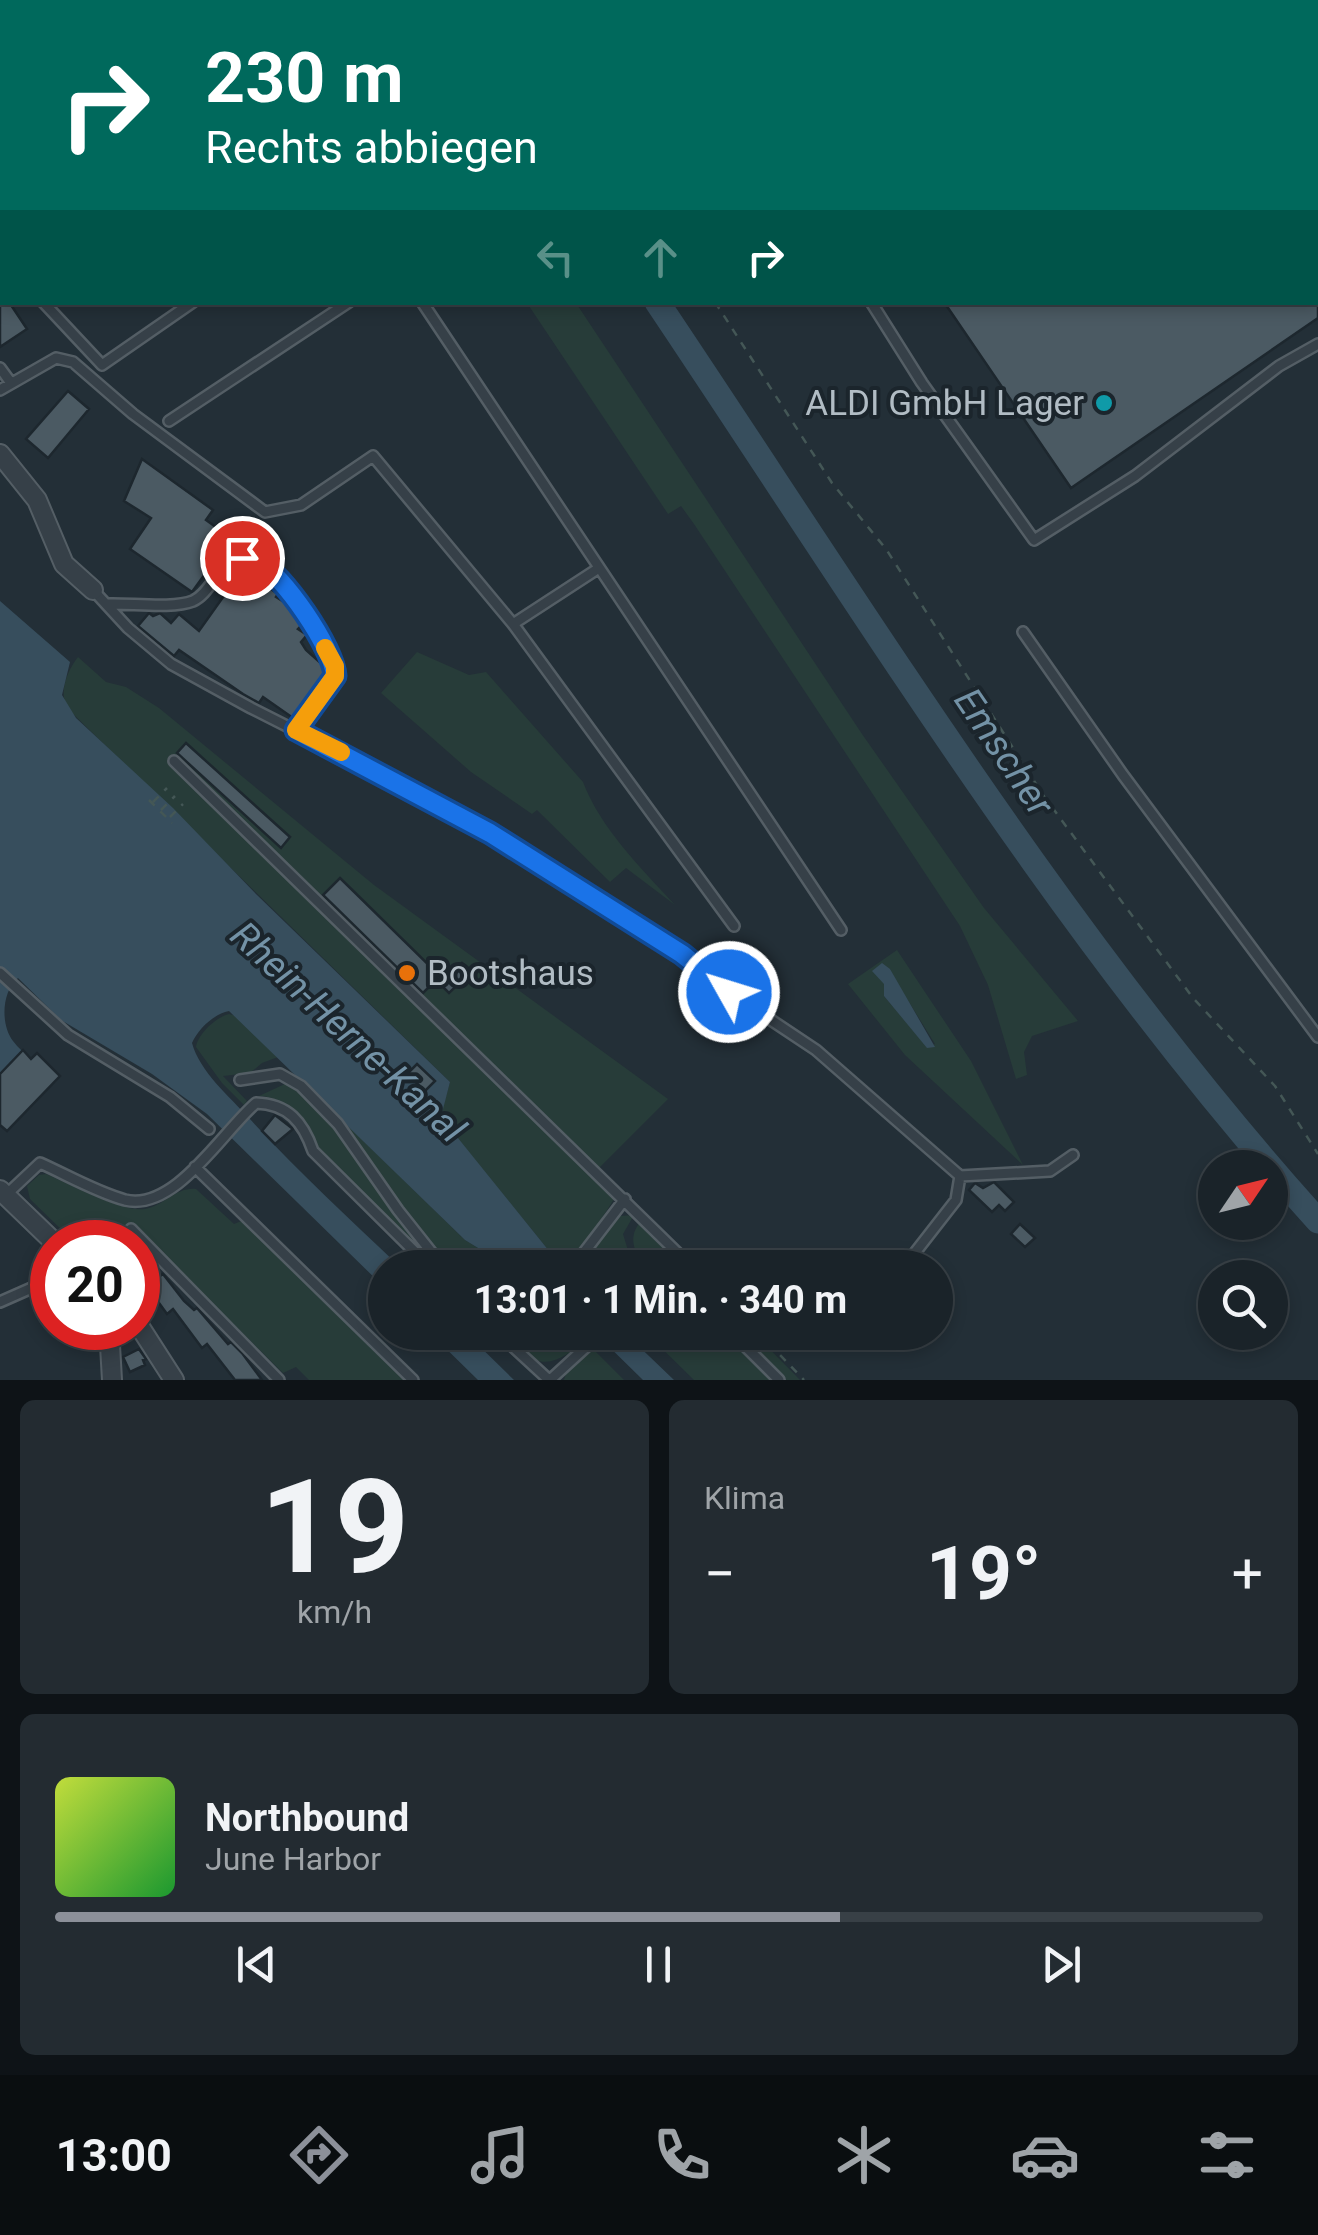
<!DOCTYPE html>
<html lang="de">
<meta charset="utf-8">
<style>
:root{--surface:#1a2329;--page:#232b31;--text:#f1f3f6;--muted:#9fa4a8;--line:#384046;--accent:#8c9099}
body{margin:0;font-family:Roboto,sans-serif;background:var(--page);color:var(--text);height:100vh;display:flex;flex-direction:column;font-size:38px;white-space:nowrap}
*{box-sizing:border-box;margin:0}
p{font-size:32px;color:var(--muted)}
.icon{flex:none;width:55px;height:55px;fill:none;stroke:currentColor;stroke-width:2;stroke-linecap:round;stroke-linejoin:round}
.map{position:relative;height:1380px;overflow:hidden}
.details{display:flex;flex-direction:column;gap:20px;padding:20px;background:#0e1317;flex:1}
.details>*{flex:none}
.guide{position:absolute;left:0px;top:0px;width:1320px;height:305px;box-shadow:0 5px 15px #0003,0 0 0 2px var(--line);background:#00695c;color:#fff;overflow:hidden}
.needle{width:65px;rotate:55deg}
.tools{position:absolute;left:1198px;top:1150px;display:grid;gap:20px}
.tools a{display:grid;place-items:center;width:90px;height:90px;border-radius:50%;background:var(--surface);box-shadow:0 5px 15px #0003,0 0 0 2px var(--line);font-size:50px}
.speed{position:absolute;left:30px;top:1220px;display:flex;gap:20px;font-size:50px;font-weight:700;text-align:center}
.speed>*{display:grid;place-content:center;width:130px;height:130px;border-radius:50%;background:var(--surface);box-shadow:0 5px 15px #0003,0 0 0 2px var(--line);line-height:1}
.speed .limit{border:15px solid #d22;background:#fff;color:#111}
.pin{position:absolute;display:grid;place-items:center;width:85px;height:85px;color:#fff;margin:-42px;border:5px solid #fff;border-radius:50%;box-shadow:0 2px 10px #0007}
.me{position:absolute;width:110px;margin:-55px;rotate:309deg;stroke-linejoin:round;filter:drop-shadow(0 0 8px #0008)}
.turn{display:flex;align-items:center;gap:35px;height:210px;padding:0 40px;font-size:45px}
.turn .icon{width:130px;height:130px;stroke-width:2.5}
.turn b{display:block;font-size:70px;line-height:85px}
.lanes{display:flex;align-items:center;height:95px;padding:0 40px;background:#0003;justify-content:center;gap:50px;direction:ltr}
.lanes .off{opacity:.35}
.big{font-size:75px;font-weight:700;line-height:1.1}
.details .widget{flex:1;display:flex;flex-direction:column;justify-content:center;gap:15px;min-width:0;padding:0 35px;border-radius:15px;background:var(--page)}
.details .dial{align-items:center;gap:0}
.dial b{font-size:130px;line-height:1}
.song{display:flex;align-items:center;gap:30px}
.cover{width:120px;height:120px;border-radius:15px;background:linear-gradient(135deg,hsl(70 70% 55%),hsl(130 70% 35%))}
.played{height:10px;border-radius:5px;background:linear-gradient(90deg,var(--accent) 65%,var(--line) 65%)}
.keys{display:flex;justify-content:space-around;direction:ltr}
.heat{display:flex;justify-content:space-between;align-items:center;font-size:55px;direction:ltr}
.details .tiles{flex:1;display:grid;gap:20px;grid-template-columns:1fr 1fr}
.widget:last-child{grid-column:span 2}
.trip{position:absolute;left:368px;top:1250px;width:585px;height:100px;border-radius:50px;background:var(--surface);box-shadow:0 5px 15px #0003,0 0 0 2px var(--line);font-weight:700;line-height:100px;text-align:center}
.tabs{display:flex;height:160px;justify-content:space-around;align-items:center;background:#0a0e10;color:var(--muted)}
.tabs .icon{width:70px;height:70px}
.tabs .current{color:var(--accent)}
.tabs b{font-size:45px;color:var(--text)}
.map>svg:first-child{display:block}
.green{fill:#273c39;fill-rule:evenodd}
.water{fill:#374e5d}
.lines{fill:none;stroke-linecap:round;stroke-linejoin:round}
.river{stroke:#374e5d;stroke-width:25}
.building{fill:#4b5a63;stroke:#1d272e;stroke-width:2.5}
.lane-casing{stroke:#545e65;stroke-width:14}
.street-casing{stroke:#545e65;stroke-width:22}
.path{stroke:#445756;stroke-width:2.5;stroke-dasharray:8 8;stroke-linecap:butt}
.lane{stroke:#364048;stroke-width:9}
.street{stroke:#364048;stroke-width:18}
.route-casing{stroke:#114b97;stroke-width:25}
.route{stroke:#1a73e8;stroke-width:18}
.slow{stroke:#f59e0b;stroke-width:18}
.culture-dot{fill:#0f9aa8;stroke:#1b252c;stroke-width:4}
.food-dot{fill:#e8710a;stroke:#1b252c;stroke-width:4}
.labels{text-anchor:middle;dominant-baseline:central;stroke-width:8;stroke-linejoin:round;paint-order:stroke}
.poi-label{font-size:35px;fill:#b1bcc4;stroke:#1b252c;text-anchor:end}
.water-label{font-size:38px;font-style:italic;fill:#7392a6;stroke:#1b252c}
</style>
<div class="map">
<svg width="1318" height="1380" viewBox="0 0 1318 1380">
<rect width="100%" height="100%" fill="#232f37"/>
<path class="green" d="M527 303H576L862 734 984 908 1078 1021 1032 1036 1024 1052 1027 1075 1016 1079 988 985 960 926 694 524 681 506 668 514Z
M417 652 469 675 486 672 583 782C601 829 641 868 675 905L626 868 610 882 537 810 532 814 471 772 381 693Z
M78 657 106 682 126 687 159 708 374 885 668 1099 594 1173 614 1199 581 1251 588 1257 620 1216 634 1215 623 1234 633 1267H562L440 1117 450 1082 68 709C58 693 67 671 78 657Z
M897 950 971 1061 1023 1165 905 1055 848 984ZM890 969 894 978 935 1044 927 1047 884 996V984Z
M229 1014 237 1016 278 1057 262 1063 250 1073 223 1076 247 1101 244 1105 222 1083 196 1047C198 1034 216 1017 229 1014Z
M287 1083C339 1110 402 1217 438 1267L322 1153C307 1128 293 1097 259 1096Z
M334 1112 465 1240 509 1267H449L402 1210Z
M46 1174C68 1183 123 1213 145 1209 164 1206 176 1187 196 1189L234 1224 244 1220 406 1380H309L296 1367 283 1373 132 1224 107 1242H74L30 1199 27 1186 39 1175Z
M642 1220 688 1267H643C634 1250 627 1236 642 1220Z
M569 1332 575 1339 580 1335 585 1340C569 1355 546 1372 526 1354 517 1347 516 1343 517 1333Z
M646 1333H725L773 1380H694Z
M736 1333H754L800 1380H785Z
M592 1348 624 1380H564L567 1370Z"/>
<path class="water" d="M0 601 70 662 62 695 76 718 173 808 257 895 450 1082 441 1117 562 1267H509L465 1240 229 1011C214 1014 198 1029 192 1043 200 1072 229 1096 249 1118 296 1170 349 1218 400 1267L385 1268V1288L207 1114 152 1074 61 1020 18 978C2 991 0 1024 13 1041 18 1048 25 1053 31 1059L0 1091Z
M882 963 890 969 935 1047 927 1048 884 996V984L872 971Z
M430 1333H466L514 1380H478Z
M595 1333H625L674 1380H643Z"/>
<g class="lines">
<path class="river" d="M453 0 455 2
M657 302C867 615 1065 940 1318 1221"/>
</g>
<path class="building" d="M0 302H9L27 329 0 347Z
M944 302H1318V318L1071 488Z
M68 391 89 409 48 458 26 439Z
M142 459 213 510 206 520 231 538 192 592 130 549 151 518 124 501Z
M243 569 278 594 276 597 287 604 302 625 298 629 307 635 301 642 306 650 324 666 326 672 293 718 263 697 259 703 243 694 179 650 174 656 138 626 149 613 153 616 160 613 171 623 179 614 199 631Z
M186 743 290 837 281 848 177 753Z
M340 878 440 976 423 993 323 895Z
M462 963 472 971 449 993 440 984Z
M23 1050 31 1059 37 1053 60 1076 7 1131 0 1125V1074Z
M417 1064 435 1081 425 1091 407 1074Z
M275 1115 293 1129 275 1144 262 1131Z
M994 1182 1014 1202 1005 1211 999 1205 992 1212 969 1190 975 1183 983 1188Z
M1020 1224 1035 1238 1025 1247 1011 1234Z
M138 1251 160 1276 163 1274 184 1301 194 1310 197 1308 228 1344 231 1342 242 1353 262 1380H235L207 1344 202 1348 173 1309 167 1314 138 1274Z
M139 1349 146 1359 143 1360 145 1365 130 1372 123 1357Z"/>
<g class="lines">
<defs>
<path id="lane" d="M161 0 163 2
M220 0 222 2
M759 2 762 0
M828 2 832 0
M0 240 2 244
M43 302 102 365 193 302
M422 302 841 930
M871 302 922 383 1034 540 1135 476 1279 366 1318 344
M0 368 11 383
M0 390 56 358 73 362 133 414 265 512 301 505 373 456 513 624 734 926
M169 421 349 302
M93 590 128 628 171 664 251 708 431 799 682 954 729 992 816 1050 960 1176 1050 1171 1073 1155
M108 604C130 603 173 609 193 601 213 592 219 558 245 559 275 560 334 648 335 676L296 729
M513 624 599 568
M1023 632 1123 775 1318 1037
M174 761 693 1268
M0 973 68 1035 170 1097 209 1129
M240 1080 280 1074 301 1086 338 1124 398 1210 444 1268
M195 1167 413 1380
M6 1195 40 1163C67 1175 96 1192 125 1200 175 1212 222 1132 256 1103 288 1104 303 1122 313 1151L431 1268
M131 1229 279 1380
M572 1268 625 1199
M903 1268 956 1200 960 1176
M0 1302 52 1279
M497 1332 549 1380
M731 1332 779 1380
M550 1380 586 1347"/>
<path id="street" d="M0 454 37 500 64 564 93 590
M0 1190 54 1242
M138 1324 174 1380
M109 1328 112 1380"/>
</defs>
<use href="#lane" class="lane-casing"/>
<use href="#street" class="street-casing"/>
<path class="path" d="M519 0 521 2
M715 302 832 483 886 549 1043 795 1193 998 1275 1086 1318 1154
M149 800 172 823
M153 802 167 788
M161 810 175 796
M170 817 183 804
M758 1332 804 1380"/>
<use href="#lane" class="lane"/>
<use href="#street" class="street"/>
</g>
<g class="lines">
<defs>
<path id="route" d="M242 558C247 559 252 559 257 561 282 573 334 649 335 676L296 730 490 833 682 954 729 992"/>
</defs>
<use href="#route" class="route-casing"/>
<use href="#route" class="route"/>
<path class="slow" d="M325 648 335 666V676L296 730 341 752"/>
</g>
<circle class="culture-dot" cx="1104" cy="403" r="10"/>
<circle class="food-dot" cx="407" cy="973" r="10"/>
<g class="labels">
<g class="poi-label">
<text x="1084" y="403">ALDI GmbH Lager</text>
<text x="427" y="973" text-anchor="start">Bootshaus</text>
</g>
<g class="water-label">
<text transform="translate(1004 752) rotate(56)">Emscher</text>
<text transform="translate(348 1032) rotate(43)">Rhein-Herne-Kanal</text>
</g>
</g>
</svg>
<div class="tools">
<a><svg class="needle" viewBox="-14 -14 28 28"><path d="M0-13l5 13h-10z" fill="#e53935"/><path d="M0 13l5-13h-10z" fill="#9fa4a8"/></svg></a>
<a><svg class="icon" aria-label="search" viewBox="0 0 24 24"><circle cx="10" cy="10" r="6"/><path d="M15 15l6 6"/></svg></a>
</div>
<div class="speed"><div class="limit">20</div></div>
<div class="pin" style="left:242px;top:558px;background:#d93025"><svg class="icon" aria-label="arrive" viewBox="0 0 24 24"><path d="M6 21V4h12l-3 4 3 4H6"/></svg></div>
<svg class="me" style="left:729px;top:992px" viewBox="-20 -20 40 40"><circle r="17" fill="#1a73e8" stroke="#fff" stroke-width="3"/><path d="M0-11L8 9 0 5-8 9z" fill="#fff"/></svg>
<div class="trip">13:01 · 1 Min. · 340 m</div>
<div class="guide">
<div class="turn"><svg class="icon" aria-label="right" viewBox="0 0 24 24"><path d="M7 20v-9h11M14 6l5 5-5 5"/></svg><div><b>230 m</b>Rechts abbiegen</div></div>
<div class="lanes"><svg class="icon off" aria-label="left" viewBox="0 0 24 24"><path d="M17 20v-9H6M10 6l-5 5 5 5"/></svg><svg class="icon off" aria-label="ahead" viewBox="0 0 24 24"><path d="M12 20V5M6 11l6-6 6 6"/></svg><svg class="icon" aria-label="right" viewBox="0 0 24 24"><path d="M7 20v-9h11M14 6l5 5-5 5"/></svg></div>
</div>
</div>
<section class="details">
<div class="tiles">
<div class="widget dial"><b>19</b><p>km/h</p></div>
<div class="widget"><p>Klima</p>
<div class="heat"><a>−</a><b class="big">19°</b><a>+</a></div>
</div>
<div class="widget">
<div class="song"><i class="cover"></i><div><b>Northbound</b><p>June Harbor</p></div></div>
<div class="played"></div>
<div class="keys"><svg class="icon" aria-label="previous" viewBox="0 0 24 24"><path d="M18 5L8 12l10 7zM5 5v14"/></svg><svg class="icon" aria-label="pause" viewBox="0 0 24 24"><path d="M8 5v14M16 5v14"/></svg><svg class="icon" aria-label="next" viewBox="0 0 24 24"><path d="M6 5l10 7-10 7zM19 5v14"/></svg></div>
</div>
</div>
</section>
<nav class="tabs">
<b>13:00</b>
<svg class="icon current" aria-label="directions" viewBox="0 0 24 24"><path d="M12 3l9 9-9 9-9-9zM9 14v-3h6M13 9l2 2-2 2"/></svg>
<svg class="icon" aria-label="music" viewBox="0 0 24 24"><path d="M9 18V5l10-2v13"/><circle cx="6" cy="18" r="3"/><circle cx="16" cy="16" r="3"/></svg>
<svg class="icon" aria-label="phone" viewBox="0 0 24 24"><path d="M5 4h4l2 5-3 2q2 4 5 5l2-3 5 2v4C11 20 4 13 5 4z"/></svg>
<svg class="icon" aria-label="climate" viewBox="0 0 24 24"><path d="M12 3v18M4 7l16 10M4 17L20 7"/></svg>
<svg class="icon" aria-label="car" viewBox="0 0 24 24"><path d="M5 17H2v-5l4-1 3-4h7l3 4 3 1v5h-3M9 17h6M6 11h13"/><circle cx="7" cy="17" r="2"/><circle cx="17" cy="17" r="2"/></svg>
<svg class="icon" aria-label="filters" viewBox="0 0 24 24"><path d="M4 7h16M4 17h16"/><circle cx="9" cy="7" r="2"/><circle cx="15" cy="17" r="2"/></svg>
</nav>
